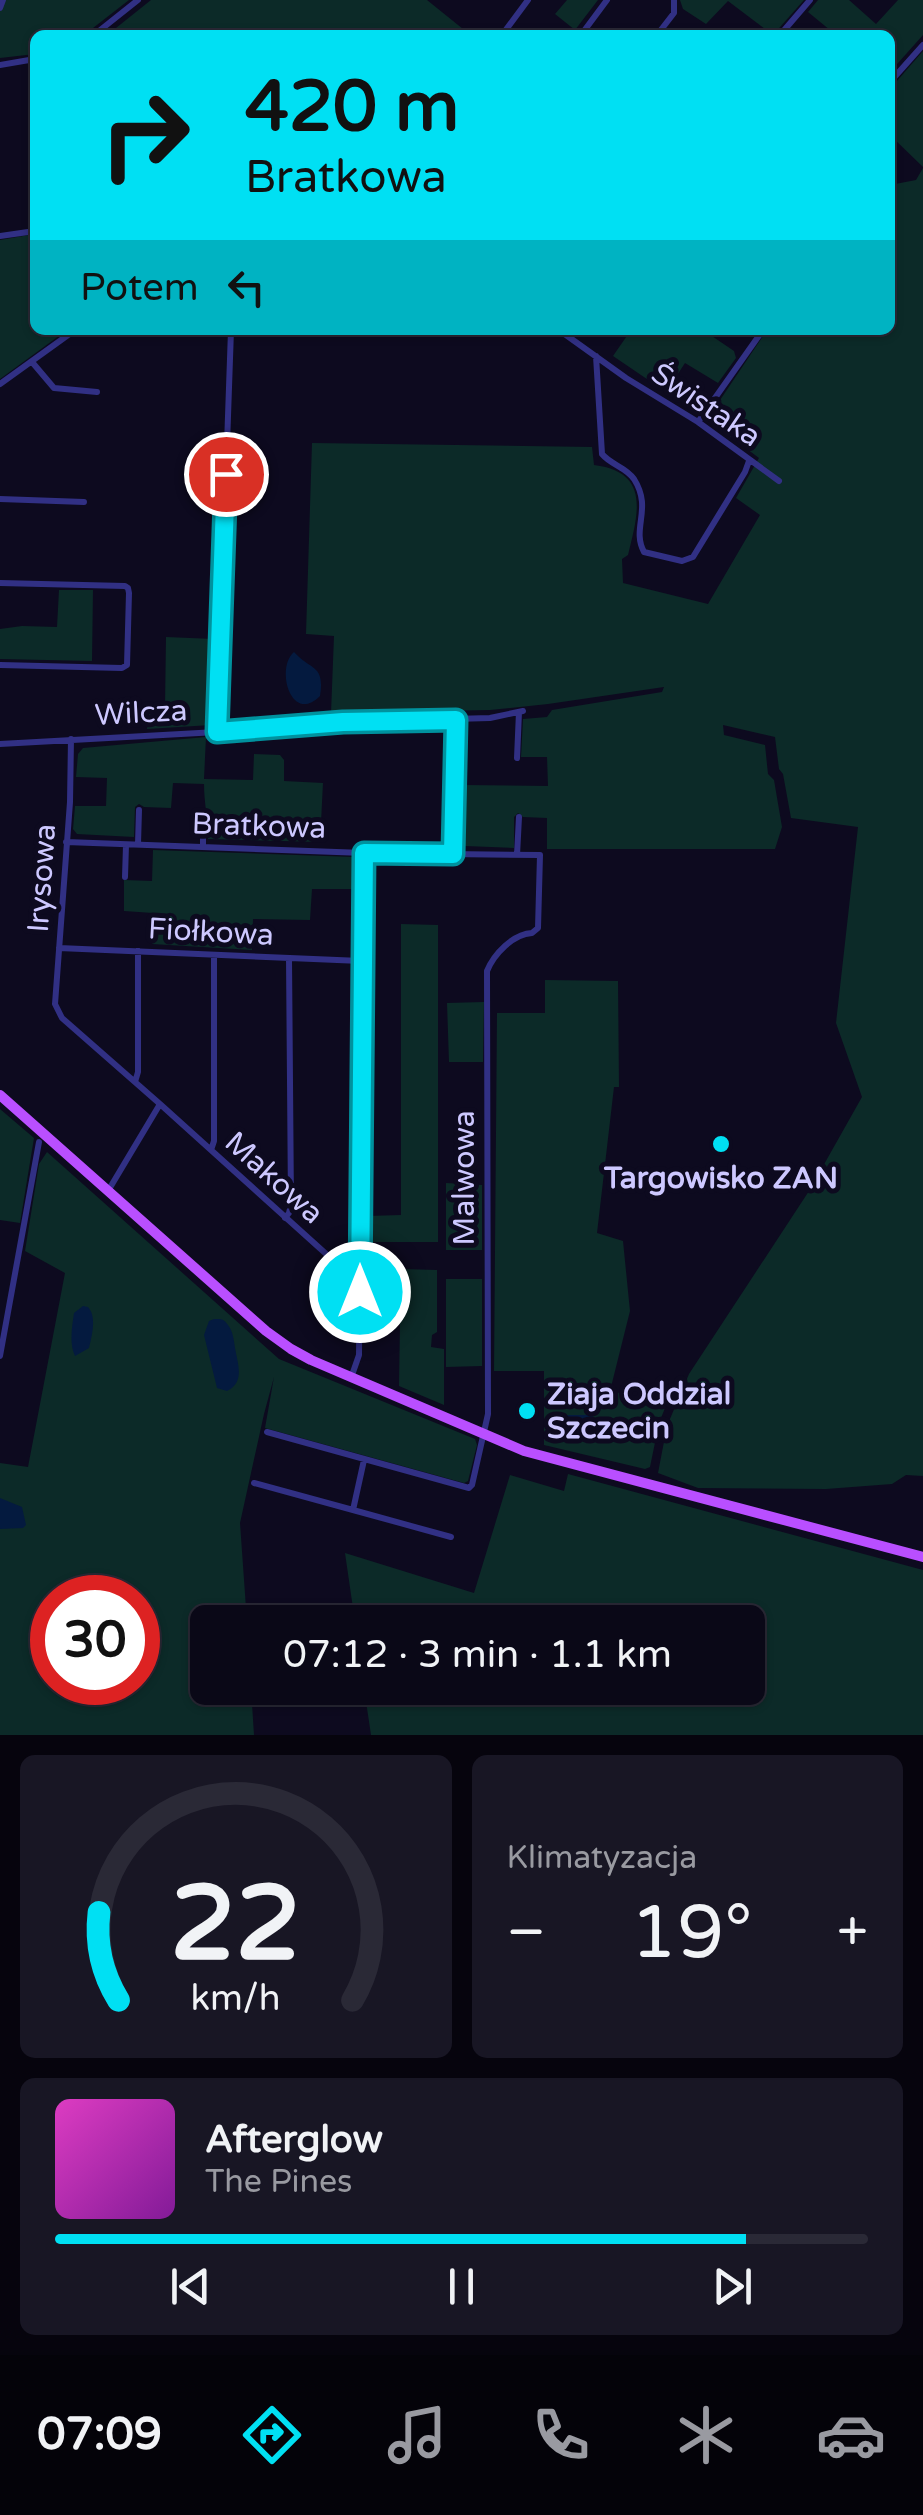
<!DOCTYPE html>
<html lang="pl">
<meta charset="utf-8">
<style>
:root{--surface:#0a0817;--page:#181624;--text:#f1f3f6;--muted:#999aa1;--line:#2a2936;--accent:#00e0f3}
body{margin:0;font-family:"Varela Round",sans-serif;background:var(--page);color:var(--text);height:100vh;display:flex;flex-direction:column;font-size:38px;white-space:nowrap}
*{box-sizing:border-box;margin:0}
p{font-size:32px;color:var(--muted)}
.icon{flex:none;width:55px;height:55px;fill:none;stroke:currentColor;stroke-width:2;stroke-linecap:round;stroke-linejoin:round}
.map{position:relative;height:1735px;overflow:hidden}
.side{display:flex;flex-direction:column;gap:20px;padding:20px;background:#06040d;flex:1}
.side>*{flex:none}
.hud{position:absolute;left:30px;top:30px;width:865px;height:305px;border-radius:15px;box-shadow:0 2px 8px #0004,0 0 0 2px var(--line);background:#00e0f3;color:#111;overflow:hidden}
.speed{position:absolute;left:30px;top:1575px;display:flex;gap:20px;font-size:50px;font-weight:700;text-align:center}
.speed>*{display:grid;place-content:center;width:130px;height:130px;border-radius:50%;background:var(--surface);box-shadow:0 2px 8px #0004,0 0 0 2px var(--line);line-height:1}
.speed .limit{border:15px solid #d22;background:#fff;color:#111}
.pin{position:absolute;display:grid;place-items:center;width:85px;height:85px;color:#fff;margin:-42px;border:5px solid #fff;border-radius:50%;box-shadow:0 2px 10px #0007}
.me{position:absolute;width:110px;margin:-55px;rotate:0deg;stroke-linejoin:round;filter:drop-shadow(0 0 8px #0008)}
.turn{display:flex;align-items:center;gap:35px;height:210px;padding:0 50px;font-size:45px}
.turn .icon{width:130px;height:130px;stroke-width:2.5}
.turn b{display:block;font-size:70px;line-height:85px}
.then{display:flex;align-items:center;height:95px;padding:0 50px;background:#0003;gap:20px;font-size:38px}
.big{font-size:75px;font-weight:600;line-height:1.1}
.side .card{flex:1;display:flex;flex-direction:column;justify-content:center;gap:15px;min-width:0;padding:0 35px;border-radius:15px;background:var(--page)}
.side .dial{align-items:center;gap:0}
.dial svg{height:260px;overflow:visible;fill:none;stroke:var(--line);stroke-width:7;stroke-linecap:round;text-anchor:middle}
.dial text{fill:var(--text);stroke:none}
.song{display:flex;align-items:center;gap:30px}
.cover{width:120px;height:120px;border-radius:15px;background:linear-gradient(135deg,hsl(310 70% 55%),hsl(290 70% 35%))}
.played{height:10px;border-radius:5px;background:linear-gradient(90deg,var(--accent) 85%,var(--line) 85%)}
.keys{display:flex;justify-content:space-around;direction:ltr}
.heat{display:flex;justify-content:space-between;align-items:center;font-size:55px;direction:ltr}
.side .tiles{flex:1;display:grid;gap:20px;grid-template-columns:1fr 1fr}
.card:last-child{grid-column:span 2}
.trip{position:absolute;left:190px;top:1605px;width:575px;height:100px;border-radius:15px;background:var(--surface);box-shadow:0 2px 8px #0004,0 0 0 2px var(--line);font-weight:600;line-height:100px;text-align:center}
.tabs{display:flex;height:160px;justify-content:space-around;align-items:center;background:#040309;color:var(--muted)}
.tabs .icon{width:70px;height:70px}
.tabs .on{color:var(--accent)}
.tabs b{font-size:45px;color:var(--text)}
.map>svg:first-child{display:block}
.green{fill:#0c2a28;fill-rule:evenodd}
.water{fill:#041a3f}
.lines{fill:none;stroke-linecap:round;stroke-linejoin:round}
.minor{stroke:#313084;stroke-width:6}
.primary{stroke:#b94fff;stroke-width:10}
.route-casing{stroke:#00929e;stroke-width:25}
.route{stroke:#00e0f3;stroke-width:18}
.poi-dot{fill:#00e0f3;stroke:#0d0a1f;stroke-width:4}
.labels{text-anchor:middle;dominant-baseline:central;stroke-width:10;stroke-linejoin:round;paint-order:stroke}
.street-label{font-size:30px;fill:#cdc8ff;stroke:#0d0a1f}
.poi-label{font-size:30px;font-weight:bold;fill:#cdc8ff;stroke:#0d0a1f}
</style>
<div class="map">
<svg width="923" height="1735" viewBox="0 0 923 1735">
<rect width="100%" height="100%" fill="#0d0a1f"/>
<path class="green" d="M0 0H129L84 35H35V54L0 58Z
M151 0H427L463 29 458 35H130L116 28Z
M567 0H598L575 30 555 14Z
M680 0H804L773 35 728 1 706 24 683 9Z
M818 0H849L876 24 898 0H923V35L890 72V35H836L808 12Z
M923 51V167L890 135V89Z
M923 168V1476L906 1475 892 1484 826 1489 698 1488 658 1473 667 1426 689 1374 809 1191 862 1097 836 1023 858 827 791 818 783 774 779 769 775 737 723 725 724 735 765 745 768 774 774 780 782 827 775 849H547V818L523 817 518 813 514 817V848L465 846 463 842 462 785 548 786 547 757H521L523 719 547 717 552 710 662 692 664 687 548 704 490 710 331 713 334 636 306 634 312 443 592 447 594 465C651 472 638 514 628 555L622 559 623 583 708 604 760 515 736 498 759 458 711 422 710 415 767 330H890V185L916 180Z
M29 235H35V330H67L0 379V240Z
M631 330H703L734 351 736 358 718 383 685 363 666 392 613 356Z
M59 590H93L92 661 0 659V629L22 626 57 627Z
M166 637 214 639 212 700 215 701 211 725 147 729 150 708 165 707Z
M206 737 204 779 253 780 254 754 280 755 284 760V781L323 783 320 842 208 839C208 819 204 803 204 784L173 783 171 808 144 807 139 804 135 807 134 837 77 834 73 829 75 806H106L107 778 76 777 78 754 83 748Z
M153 850 354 857 358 861V889H312L310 920 253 919 252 950 152 944 153 913 124 911V880L152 881Z
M401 924 438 925V1242H367V1216L401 1215Z
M545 980 618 981 619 1087H614L597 1233 623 1241 630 1311 610 1391 667 1403 659 1423 650 1467 645 1469 544 1445V1371H494L497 1013H545Z
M484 1002 483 1062H449L447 1003Z
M0 1109 34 1138 20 1223 0 1220Z
M47 1152 279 1359 475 1439 477 1445 468 1481 464 1483 265 1428 274 1377 264 1414 240 1523 247 1622H208V1688H251L254 1735H0V1463L28 1467 65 1273 25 1251 39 1164ZM52 1598H138V1682H52Z
M446 1183 482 1185V1250H446Z
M367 1268 437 1270V1332L432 1335 431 1347 444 1349V1405L399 1386 400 1323 366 1322Z
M446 1279H482V1366L446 1367Z
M568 1474 923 1570V1735H371L364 1688H748V1622H355L345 1553 474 1593 510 1475 564 1491Z"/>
<path class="water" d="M294 652C311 671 325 664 320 696 291 725 275 668 294 652Z
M83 1306 88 1307C97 1317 92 1335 89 1348L75 1356C69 1344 72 1327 74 1313Z
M214 1319C221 1319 223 1318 228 1325 233 1331 234 1341 235 1348 238 1365 245 1382 227 1391L217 1388 204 1335 209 1321Z
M556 1415H593V1436L556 1435Z
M0 1498 22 1507 26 1525 23 1528 0 1529Z"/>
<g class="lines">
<path class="minor" d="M0 8 3 0
M101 30 110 35
M94 35 138 0
M502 35 528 0
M581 35 607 0
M657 35 674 13V0
M780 35 810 0
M0 65 35 59
M890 82 923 45
M0 236 35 231
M559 330 626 378 698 422 779 481
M596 356 602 454C611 465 626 467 634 479 653 509 631 528 644 552L682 561 693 557 745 472 749 461
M32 362 54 388 97 392
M0 384 75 330
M698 422 763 330
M0 499 84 502
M0 583 125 586 128 588 129 593 127 665 122 668 0 665
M217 732 231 330
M71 739 70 802 55 1004 62 1018 160 1104 108 1191
M0 744 217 732 343 722 490 718 523 711
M517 758 519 712
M66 842 364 853 540 855 538 928 532 933C513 934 494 954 487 971L488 1414 472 1485 469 1488 267 1432
M138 844 139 810
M203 846V811
M453 854 456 720
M517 855 519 817
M125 877 126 845
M59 948 361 961
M135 1082 138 1072V951
M160 1104 355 1280 360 1282
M211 1150 214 1141V955
M285 1218 289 1213 291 1205 289 958
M0 1356 39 1142
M351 1378 359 1355 364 853
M364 1460 353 1510 451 1537
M254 1483 353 1510"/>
<path class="primary" d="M0 1095 266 1331 291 1349 311 1360 524 1451 923 1557"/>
</g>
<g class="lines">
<defs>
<path id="route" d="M226 474 217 732 343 722 456 720 453 854 364 853 360 1292"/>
</defs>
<use href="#route" class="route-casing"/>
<use href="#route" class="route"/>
</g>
<g class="poi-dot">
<circle cx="721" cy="1144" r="10"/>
<circle cx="527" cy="1411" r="10"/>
</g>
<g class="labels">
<g class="street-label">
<text transform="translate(706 405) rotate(34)">Świstaka</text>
<text transform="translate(141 713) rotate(-3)">Wilcza</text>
<text transform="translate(259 826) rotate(2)">Bratkowa</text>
<text transform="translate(42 878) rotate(-86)">Irysowa</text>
<text transform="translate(211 932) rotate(3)">Fiołkowa</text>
<text transform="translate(274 1178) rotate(42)">Makowa</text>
<text transform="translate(464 1178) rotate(-90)">Malwowa</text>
</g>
<g class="poi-label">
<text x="721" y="1178">Targowisko ZAN</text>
<text x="547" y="1394" text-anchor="start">Ziaja Oddzial<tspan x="547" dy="34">Szczecin</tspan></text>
</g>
</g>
</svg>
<div class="speed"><div class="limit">30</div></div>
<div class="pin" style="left:226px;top:474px;background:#d93025"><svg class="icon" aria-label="arrive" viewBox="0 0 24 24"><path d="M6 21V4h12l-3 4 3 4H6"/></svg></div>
<svg class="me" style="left:360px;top:1292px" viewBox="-20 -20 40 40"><circle r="17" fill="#00e0f3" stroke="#fff" stroke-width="3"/><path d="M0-11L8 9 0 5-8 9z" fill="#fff"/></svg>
<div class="trip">07:12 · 3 min · 1.1 km</div>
<div class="hud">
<div class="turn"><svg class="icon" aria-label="right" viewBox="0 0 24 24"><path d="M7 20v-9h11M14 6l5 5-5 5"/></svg><div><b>420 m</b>Bratkowa</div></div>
<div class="then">Potem<svg class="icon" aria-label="left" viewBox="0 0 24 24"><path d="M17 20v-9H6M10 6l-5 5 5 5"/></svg></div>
</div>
</div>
<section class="side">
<div class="tiles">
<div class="card dial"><svg viewBox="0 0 100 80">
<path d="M14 69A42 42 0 1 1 86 69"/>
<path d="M14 69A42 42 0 0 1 8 42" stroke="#00e0f3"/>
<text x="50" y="56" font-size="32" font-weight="700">22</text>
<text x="50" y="72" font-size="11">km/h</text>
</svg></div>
<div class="card"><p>Klimatyzacja</p>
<div class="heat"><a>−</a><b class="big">19°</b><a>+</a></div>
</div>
<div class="card">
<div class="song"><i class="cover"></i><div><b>Afterglow</b><p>The Pines</p></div></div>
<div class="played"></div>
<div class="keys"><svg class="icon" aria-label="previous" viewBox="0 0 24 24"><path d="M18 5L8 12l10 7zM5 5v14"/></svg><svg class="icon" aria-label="pause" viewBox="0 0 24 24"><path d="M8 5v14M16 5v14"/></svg><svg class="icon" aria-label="next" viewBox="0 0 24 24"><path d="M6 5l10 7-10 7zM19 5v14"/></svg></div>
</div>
</div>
</section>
<nav class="tabs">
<b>07:09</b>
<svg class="icon on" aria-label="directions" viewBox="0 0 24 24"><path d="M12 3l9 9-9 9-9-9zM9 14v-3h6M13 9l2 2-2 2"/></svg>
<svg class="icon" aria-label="music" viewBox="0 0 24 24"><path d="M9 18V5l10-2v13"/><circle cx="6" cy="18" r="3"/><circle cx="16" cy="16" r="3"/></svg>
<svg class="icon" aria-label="phone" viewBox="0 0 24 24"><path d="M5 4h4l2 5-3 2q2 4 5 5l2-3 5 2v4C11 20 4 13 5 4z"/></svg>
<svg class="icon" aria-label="climate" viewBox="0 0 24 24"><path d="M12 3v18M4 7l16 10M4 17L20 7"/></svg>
<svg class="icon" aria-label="car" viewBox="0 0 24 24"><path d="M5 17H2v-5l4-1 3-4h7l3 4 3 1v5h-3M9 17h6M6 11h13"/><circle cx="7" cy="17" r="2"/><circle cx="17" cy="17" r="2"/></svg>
</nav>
